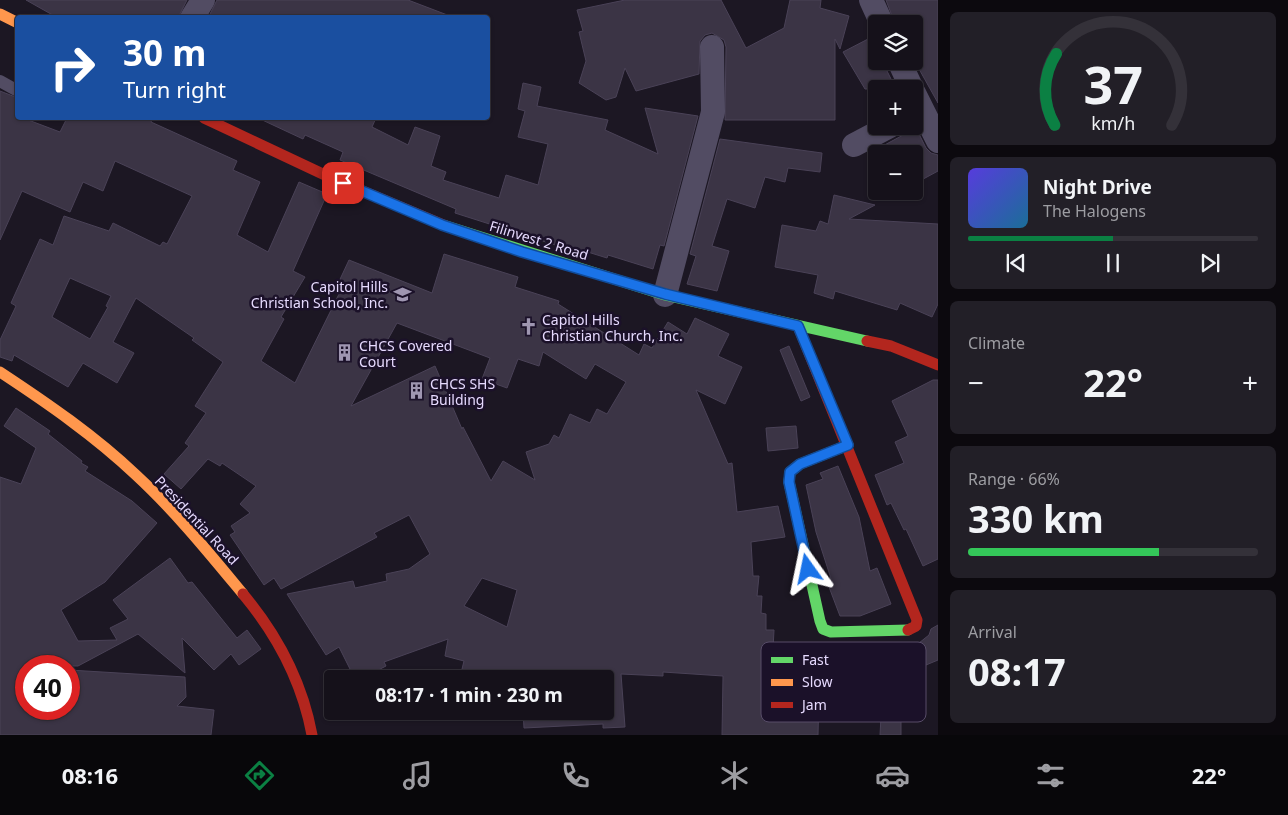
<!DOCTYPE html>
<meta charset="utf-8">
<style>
:root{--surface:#15111a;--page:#221f27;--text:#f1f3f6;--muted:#9d9da2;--line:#343139;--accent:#0b8043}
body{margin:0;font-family:"Noto Sans",sans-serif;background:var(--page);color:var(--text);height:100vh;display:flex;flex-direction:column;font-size:19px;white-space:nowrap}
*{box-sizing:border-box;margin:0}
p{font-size:16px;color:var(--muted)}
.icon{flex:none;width:28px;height:28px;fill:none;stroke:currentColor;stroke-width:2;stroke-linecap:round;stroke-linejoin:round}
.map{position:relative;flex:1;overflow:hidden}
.side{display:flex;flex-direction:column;gap:12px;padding:12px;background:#0c090e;width:350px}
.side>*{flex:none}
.banner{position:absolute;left:15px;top:15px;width:475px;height:105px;border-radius:5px;box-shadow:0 1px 4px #0004,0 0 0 1px var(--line);background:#1a4fa0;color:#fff;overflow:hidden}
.buttons{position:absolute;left:868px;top:15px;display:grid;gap:10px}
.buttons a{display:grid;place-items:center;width:55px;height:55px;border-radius:5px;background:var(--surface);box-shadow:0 1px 4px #0004,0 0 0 1px var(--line);font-size:25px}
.speed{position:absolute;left:15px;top:655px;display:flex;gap:10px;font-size:25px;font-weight:700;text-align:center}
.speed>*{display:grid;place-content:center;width:65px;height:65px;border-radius:50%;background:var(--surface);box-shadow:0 1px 4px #0004,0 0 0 1px var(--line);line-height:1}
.speed .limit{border:8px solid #d22;background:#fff;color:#111}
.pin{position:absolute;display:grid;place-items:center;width:42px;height:42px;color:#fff;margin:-21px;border-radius:10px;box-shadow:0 2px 8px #0006}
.me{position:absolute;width:55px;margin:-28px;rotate:348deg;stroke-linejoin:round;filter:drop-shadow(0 0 4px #0008)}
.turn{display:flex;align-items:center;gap:18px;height:105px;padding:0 25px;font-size:22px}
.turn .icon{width:65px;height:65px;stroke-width:2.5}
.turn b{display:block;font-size:35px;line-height:42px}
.big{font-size:38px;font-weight:700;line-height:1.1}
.side .card{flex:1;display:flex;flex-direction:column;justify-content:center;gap:8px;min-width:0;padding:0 18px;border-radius:8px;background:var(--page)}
.side .dial{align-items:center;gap:0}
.dial svg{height:130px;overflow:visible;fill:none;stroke:var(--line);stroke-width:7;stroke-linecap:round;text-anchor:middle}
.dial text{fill:var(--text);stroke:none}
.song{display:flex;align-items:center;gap:15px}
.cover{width:60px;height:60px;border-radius:8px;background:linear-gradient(135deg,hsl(250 70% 55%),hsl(200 70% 35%))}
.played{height:5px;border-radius:2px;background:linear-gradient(90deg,var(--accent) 50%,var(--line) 50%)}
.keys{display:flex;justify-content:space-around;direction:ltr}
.heat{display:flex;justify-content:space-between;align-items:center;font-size:28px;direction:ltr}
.charge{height:8px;border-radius:4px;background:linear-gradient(90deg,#34c759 66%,var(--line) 0)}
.trip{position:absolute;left:324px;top:670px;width:290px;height:50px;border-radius:5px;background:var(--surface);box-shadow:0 1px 4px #0004,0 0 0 1px var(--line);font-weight:700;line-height:50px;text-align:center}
.dock{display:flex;height:80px;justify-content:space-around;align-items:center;background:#08070a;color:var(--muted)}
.dock .icon{width:35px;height:35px}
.dock .on{color:var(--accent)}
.dock b{font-size:22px;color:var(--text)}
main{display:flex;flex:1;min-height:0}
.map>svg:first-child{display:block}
.building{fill:#3b3445;stroke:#4a4257;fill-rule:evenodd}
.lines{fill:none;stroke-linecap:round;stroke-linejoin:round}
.lane{stroke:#524c63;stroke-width:12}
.street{stroke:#524c63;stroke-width:24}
.fast{stroke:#63d668;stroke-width:11}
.slow{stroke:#ff974d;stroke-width:11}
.jam{stroke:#b3261e;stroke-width:11}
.route-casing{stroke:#114b97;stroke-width:12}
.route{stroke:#1a73e8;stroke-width:9}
.labels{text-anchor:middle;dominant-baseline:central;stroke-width:5;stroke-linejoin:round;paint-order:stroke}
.street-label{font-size:14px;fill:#e6dafe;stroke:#1b1129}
.poi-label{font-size:14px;fill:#e6dafe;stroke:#1b1129;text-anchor:start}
.key{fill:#1b1129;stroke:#584d69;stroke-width:1}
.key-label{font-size:14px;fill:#e6dafe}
</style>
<main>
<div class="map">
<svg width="938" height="735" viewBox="0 0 938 735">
<rect width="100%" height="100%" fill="#1c1723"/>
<path class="building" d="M26 0H187L178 18H58Z
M217 0H408L450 16V18H208Z
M625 0H721L746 48 784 28 790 0H821L820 8 849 16 840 49 835 39V120H725L726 47 724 40 712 33 705 35 700 41 699 74 636 91 625 68 616 97 606 100 579 83 586 61 579 32 583 31 577 10Z
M886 0H938V103L914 60V24H895Z
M870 38 876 50V61H882L896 89H865L843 52Z
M523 83 541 87 537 106 608 120 605 130 658 154 645 108 698 116 664 246 660 245 653 269 608 255 607 258 575 248 574 251 455 213 456 209 340 160 343 152 305 135 303 139 258 118H376L372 127 408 145 415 127 440 136 431 166 446 172 443 180 499 198 506 175 538 185 548 144 518 137 525 111 518 109Z
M0 91 18 98V118H23L60 132 67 118H153L151 122 237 161 233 170 260 182 237 235 268 252 299 182 327 194 293 271 305 277 281 317 284 319 261 361 295 383 340 292 335 290 349 260 432 293 444 254 518 277 515 287 559 301 558 304 639 355 644 344 652 348 668 322 687 334 695 318 729 334 718 356 742 367 725 404 696 390 728 464 732 463 737 512 778 506 785 537 751 542 753 576H759L757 596H762L761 613 766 614V630H774L773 649 768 651 770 692 819 693 818 735H722L723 676 663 672V676L621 674 625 727 603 728V724L524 728 523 711H605V679H500L462 669 464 661 445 656 448 639 384 662 386 666 361 679H355L339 647 326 655 287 594 353 581 355 588 387 581 386 574 409 569 430 554 409 515 374 533 377 537 281 589 274 578 264 585 230 535 235 532 231 526 250 513 240 504 256 486 222 463 220 466 208 459 181 489 164 474 189 446 185 443 206 413 195 406 223 362 192 340 194 338 136 298 113 342 134 353 117 383 83 363 68 387 14 355 12 361 0 357V340L16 306 11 303 40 239 53 245 64 216 109 231 113 223 160 246 163 242 167 244 192 196 115 161 103 191 83 182 70 212 22 191 0 240ZM70 278 111 296 106 306 108 307 90 339 52 317ZM397 323 490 358 482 379 507 388 518 359 539 366 543 352 586 379 595 364 626 382 607 414 597 409 590 423 570 414 559 438 554 435 549 444 526 452 535 480 503 461 491 481 463 427 462 429 435 366 351 406ZM482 578 517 590 507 627 464 606Z
M916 128 926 148 931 153 938 155V171L914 184V154H868Z
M720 139 822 153 820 172 788 168 785 182 765 177 755 208 727 199 712 246 729 251 717 291 687 284 696 256 690 254Z
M834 195 875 205 849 219 938 224V304L932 317 900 303 897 310 835 291 833 299 814 293 818 275 775 267 782 225 816 231 820 221 828 224Z
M789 346 810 397 801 401 780 350Z
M933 380H938V559L923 566 906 529 904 530 891 503 887 505 875 475 904 463 895 442 908 436 892 401Z
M16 408 50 431 48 434 82 461 81 463 88 467 85 471 132 501 157 523 105 582 61 610 78 641 117 640 110 628 128 619 113 600 170 558 188 583 192 582 237 638 247 630 261 649 239 665 231 654 214 670 182 638 185 673 138 634 78 666H26V709H69V670L185 677 186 697 177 706 214 710 211 735H0V477L21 484 36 448 4 426Z
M796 426 798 448 768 451 766 428Z
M838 466 859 517 870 571 877 568 891 604 860 616H840L829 587 833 585 816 532 806 485 823 479 820 473Z
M938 625V660L926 665 897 663 898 646 919 643 929 635 931 629Z
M881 717H901V735H880Z"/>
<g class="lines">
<path class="lane" d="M0 81 16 90"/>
<path class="street" d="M871 0 882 24
M192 18 203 0
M899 61 912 89
M914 93 938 141
M854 145 890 126
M665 295 713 112 712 47"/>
<path class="fast" d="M446 226 665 295 867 341
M848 445 800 464 790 472 789 482 820 621 823 629 831 632 908 630"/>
<path class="slow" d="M0 14 18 23
M0 372C47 403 95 436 136 475 175 511 209 553 243 594"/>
<path class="jam" d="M204 118 327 176 446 226
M798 326 917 620 916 626 908 630
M867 341 891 346 938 365
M243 594C278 636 302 681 312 735"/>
</g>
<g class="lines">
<defs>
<path id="route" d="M343 183 442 225 522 252 665 294 798 326 848 445 800 464 790 472 789 482 808 569"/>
</defs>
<use href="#route" class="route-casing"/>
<use href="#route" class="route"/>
</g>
<defs>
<symbol id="school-bare" viewBox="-9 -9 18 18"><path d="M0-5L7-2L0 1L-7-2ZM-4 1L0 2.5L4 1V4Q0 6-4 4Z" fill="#9f96b1" stroke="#1b1129" stroke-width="2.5" paint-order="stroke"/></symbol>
<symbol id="church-bare" viewBox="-9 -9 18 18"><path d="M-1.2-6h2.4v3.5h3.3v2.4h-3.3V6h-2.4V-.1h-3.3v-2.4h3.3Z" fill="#9f96b1" stroke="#1b1129" stroke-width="2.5" paint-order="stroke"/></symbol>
<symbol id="building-bare" viewBox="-9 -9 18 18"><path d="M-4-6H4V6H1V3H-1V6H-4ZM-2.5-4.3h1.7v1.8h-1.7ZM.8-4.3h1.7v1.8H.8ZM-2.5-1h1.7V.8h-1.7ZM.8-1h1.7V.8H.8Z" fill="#9f96b1" stroke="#1b1129" stroke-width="2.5" paint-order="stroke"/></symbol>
</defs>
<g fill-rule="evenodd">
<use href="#school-bare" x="390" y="282" width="25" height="25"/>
<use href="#church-bare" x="516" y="314" width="25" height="25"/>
<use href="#building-bare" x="332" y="340" width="25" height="25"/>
<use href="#building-bare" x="404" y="378" width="25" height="25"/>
</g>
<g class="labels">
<g class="street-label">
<text transform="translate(539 240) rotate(17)">Filinvest 2 Road</text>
<text transform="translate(197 520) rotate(47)">Presidential Road</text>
</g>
<g class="poi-label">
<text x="388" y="286" text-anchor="end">Capitol Hills<tspan x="388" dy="16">Christian School, Inc.</tspan></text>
<text x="542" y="319">Capitol Hills<tspan x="542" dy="16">Christian Church, Inc.</tspan></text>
<text x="359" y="345">CHCS Covered<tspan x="359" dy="16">Court</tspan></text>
<text x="430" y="383">CHCS SHS<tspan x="430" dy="16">Building</tspan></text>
</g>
</g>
<rect x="761" y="642" width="165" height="80" rx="8" class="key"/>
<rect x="771" y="657" width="22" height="6" fill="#63d668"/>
<rect x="771" y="679" width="22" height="7" fill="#ff974d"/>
<rect x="771" y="702" width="22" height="6" fill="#b3261e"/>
<g class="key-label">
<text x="802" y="665">Fast</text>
<text x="802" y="687">Slow</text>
<text x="802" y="710">Jam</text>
</g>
</svg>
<div class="buttons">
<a><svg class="icon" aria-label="layers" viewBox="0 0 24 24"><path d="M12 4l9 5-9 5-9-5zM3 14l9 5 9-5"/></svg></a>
<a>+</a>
<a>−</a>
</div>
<div class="speed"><div class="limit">40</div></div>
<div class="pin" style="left:343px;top:183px;background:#d93025"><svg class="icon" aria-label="arrive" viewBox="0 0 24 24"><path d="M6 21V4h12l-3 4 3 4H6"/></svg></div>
<svg class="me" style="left:808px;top:569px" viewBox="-20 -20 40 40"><path d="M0-17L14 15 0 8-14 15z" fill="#1a73e8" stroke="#fff" stroke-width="4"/></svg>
<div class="trip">08:17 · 1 min · 230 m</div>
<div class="banner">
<div class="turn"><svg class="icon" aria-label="right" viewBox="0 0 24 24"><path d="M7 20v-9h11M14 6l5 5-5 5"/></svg><div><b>30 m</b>Turn right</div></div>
</div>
</div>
<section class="side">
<div class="card dial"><svg viewBox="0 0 100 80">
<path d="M14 69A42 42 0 1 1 86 69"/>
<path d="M14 69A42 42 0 0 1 15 25" stroke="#0b8043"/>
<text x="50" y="56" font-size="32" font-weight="700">37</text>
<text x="50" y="72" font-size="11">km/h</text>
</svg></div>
<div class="card">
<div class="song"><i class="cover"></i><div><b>Night Drive</b><p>The Halogens</p></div></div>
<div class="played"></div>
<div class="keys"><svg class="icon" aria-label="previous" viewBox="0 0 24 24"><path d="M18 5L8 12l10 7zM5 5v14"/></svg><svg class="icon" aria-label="pause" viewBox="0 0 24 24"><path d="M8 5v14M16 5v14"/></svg><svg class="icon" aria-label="next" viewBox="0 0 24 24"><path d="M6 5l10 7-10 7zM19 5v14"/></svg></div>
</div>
<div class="card"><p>Climate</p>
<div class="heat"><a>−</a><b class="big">22°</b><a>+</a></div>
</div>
<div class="card"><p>Range · 66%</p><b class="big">330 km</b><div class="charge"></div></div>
<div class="card"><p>Arrival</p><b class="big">08:17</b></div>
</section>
</main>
<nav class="dock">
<b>08:16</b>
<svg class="icon on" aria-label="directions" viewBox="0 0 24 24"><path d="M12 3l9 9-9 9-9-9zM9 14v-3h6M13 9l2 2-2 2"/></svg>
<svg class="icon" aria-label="music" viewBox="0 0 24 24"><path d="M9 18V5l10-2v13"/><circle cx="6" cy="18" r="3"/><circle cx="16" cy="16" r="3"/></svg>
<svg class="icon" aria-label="phone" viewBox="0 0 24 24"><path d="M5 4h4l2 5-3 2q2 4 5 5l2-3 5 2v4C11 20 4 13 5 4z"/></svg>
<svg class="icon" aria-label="climate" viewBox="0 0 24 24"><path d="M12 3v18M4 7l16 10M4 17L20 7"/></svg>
<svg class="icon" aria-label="car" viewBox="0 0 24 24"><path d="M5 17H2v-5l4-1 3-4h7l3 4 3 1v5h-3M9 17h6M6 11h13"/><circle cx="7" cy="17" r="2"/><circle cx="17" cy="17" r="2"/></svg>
<svg class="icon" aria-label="filters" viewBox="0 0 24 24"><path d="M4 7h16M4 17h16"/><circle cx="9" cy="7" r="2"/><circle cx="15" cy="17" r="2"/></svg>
<b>22°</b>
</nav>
